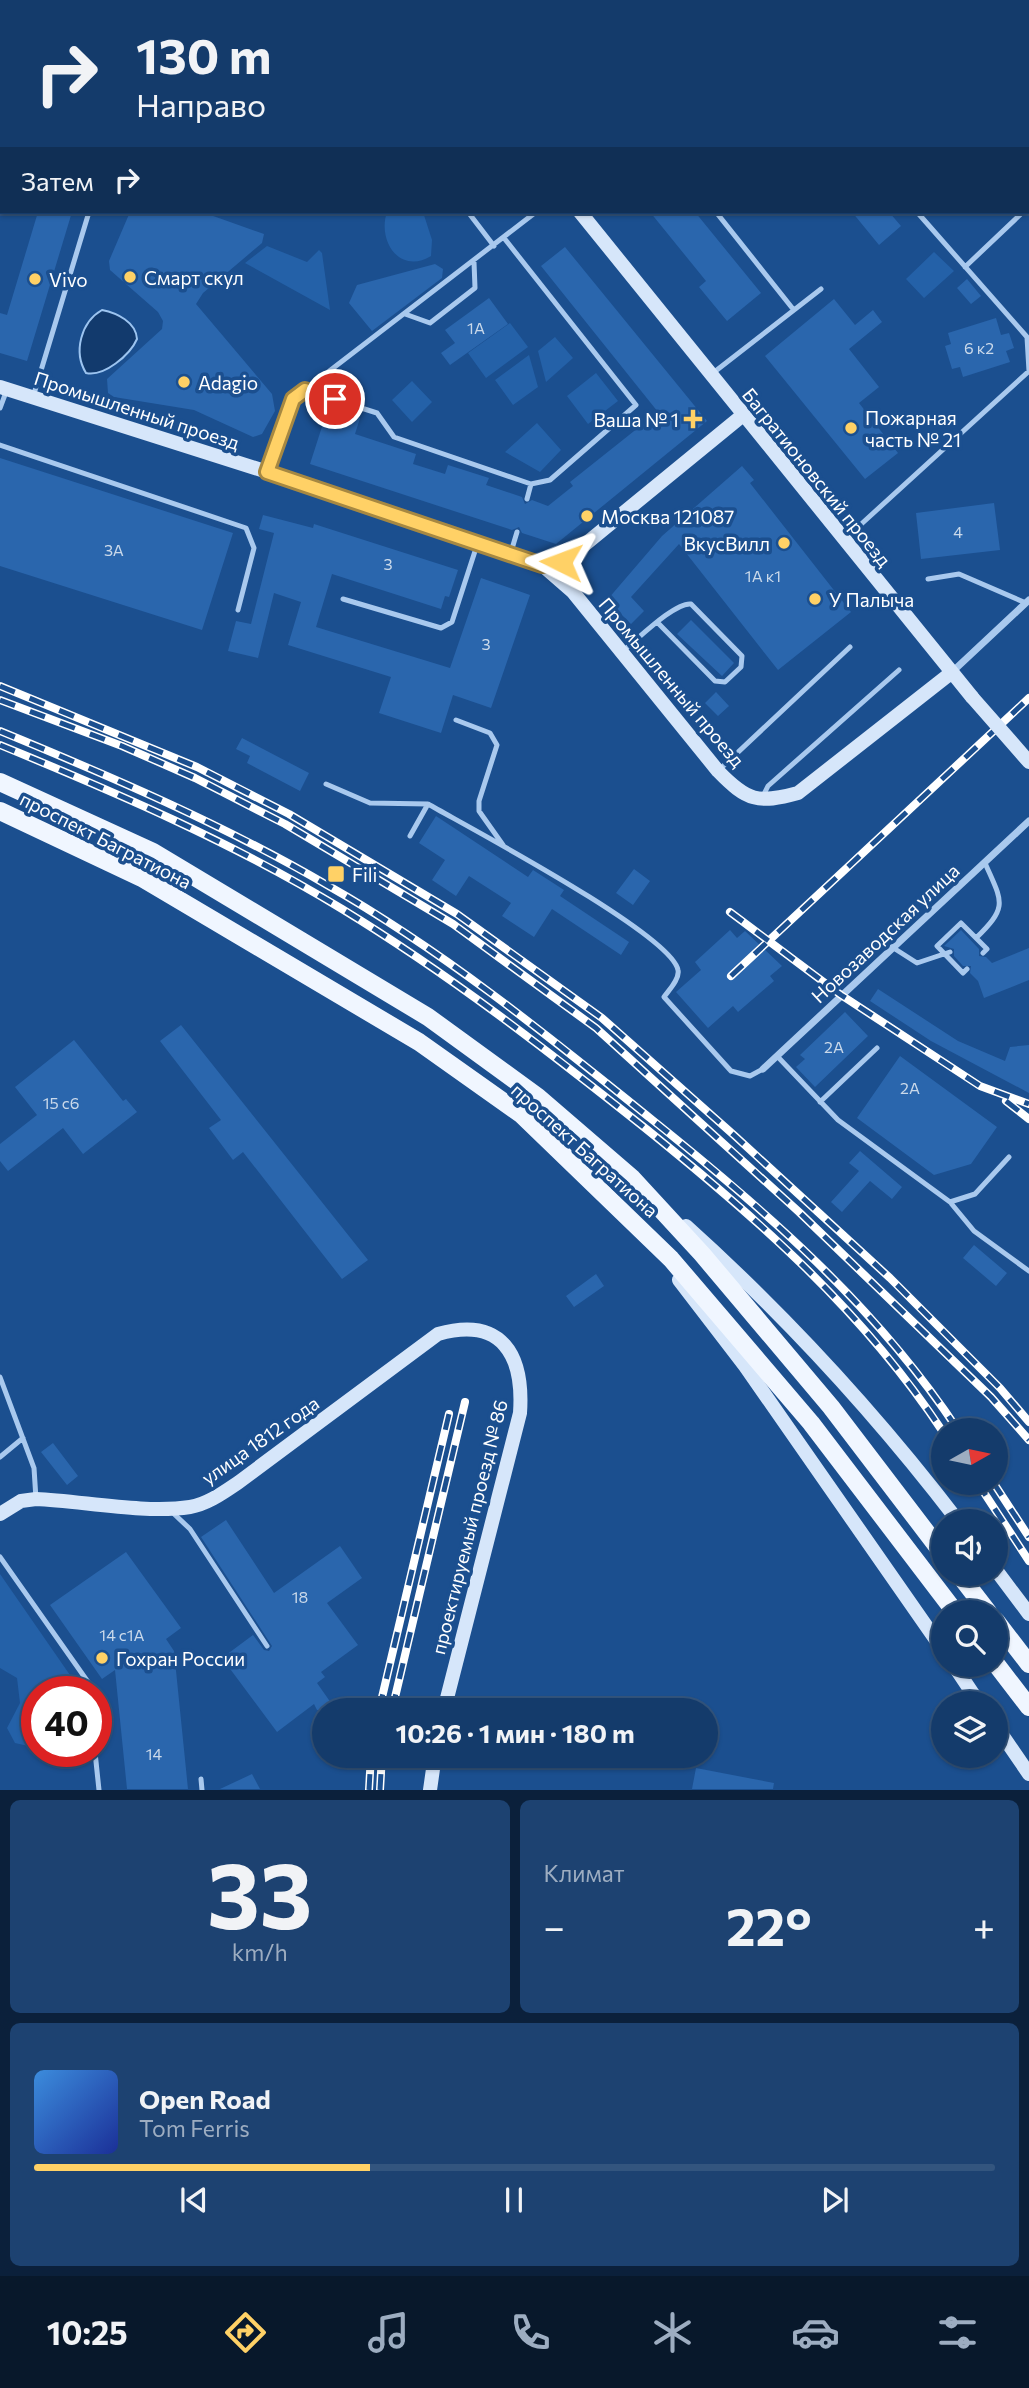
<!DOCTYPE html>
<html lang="ru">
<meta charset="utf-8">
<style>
:root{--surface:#143b6b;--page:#1d4271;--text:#f1f3f6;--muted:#9dadc1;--line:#33557e;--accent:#ffd166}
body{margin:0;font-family:Commissioner,sans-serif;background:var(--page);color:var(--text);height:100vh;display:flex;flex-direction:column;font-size:26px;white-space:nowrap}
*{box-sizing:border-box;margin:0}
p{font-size:23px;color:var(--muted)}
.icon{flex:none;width:38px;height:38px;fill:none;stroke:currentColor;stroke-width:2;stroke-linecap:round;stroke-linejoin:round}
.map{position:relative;height:1790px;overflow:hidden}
.side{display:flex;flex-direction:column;gap:10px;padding:10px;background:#0b203b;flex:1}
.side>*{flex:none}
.guide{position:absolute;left:0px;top:0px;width:1029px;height:214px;box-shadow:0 2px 5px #0004,0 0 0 2px var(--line);background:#143b6b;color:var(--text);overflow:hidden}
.needle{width:46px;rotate:81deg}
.tools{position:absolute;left:931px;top:1418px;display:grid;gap:14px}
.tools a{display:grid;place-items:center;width:77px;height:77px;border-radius:50%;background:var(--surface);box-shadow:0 2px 5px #0004,0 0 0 2px var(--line);font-size:35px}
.speed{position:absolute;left:21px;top:1676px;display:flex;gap:14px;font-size:35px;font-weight:700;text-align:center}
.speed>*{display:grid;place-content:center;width:91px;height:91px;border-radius:50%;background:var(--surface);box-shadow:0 2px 5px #0004,0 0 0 2px var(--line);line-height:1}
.speed .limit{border:10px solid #d22;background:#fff;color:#111}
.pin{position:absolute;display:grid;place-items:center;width:60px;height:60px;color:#fff;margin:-30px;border:4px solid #fff;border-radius:50%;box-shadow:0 2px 7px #0007}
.me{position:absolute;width:77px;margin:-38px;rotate:273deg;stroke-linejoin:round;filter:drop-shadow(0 0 5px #0008)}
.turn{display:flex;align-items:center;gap:24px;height:147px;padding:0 21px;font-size:32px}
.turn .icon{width:91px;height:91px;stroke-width:2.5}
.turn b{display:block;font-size:49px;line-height:60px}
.then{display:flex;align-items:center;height:66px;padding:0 21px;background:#0003;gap:14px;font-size:26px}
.big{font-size:52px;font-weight:700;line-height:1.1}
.side .tile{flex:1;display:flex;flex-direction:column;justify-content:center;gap:10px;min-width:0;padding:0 24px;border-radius:10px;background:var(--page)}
.side .dial{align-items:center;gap:0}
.dial b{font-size:91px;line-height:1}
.song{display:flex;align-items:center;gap:21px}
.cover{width:84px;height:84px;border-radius:10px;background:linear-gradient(135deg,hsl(210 70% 55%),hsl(230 70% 35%))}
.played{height:7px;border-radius:4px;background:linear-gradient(90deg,var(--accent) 35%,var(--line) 35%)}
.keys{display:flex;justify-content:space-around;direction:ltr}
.heat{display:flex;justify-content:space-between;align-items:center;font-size:38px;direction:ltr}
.side .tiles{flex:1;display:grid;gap:10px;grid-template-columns:1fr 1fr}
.tile:last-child{grid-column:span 2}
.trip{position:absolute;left:312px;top:1698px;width:406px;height:70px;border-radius:35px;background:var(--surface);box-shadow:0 2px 5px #0004,0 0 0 2px var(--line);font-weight:700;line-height:70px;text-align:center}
.tabs{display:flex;height:112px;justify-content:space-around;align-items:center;background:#08182b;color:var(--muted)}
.tabs .icon{width:49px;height:49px}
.tabs .selected{color:var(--accent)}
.tabs b{font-size:32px;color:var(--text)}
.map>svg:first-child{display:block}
.green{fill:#2461a8}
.water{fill:#123a6d;stroke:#9cc4f0;stroke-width:2}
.building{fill:#2a66ad}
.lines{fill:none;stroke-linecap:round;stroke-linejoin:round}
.lane{stroke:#a9c9ee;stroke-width:5}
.street{stroke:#a9c9ee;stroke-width:7}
.secondary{stroke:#d6e6fa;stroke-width:14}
.primary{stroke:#f0f6ff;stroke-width:18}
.rail-casing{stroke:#fff;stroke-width:8}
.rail{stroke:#1b4f8f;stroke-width:5;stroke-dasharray:16;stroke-linecap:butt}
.secondary-bridge{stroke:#d6e6fa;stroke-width:14}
.route-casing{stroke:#a68842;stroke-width:18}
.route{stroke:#ffd166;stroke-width:12}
.poi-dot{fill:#ffd166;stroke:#1b4f8f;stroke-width:2.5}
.labels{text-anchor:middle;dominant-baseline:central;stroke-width:7;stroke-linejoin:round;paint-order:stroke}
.number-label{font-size:16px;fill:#cad9ea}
.poi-label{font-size:19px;fill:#fff;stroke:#1b4f8f;text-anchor:start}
.street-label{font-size:19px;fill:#fff;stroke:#1b4f8f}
</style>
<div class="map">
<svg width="1029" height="1790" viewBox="0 0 1029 1790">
<rect width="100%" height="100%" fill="#1b4f8f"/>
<path class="green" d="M387 212H423L432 240 431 256C400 275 377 241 387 212Z
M267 246 307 262 319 250 322 253 330 310 245 263Z
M934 252 954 271 924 298 906 279Z
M510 323 528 347 486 378 468 353Z
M555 337 573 358 546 382 538 351Z
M529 355 538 387 513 405 495 380Z
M596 373 618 401 588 424 567 396Z
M412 381 432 402 412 422 392 400Z
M537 423 561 450 540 472 505 452Z
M0 1574 72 1678 75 1687 69 1692H37V1748L15 1743 7 1728 20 1703 17 1678 0 1668Z"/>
<path class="water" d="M102 310C117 313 136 322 137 339 130 355 104 377 86 373 73 352 81 322 102 310Z"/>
<path class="building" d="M38 212H72L27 361 0 353V313L7 315Z
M130 212H202L264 234 262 243 203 293 196 304 272 394 275 411 262 434 253 437 194 410 114 397 108 393 107 379 162 329 163 321 158 312 110 270 109 261Z
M650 212H695L761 293 727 321 699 287 706 281Z
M852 212H889L901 226 879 245Z
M565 247 707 421 556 544 522 533 519 527 512 530 310 464 328 408 360 418 355 434 416 454 413 464 445 474 448 465 489 478 486 485 522 497 525 504 532 500 548 506 573 486 570 482 658 412 541 266Z
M435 264 443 269 442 278 372 331 349 303 357 285Z
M967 279 981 296 971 304 957 288Z
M489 298 508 324 450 365 441 353 455 343 445 330Z
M834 299 855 325 873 310 882 322 849 349 879 387 859 403 898 453 865 479 765 356Z
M996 318 1001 335 1009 333 1014 348 1006 351 1010 362 963 377 960 367 952 369 945 346 951 344 948 333Z
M0 458 233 533 202 630 0 566Z
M742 466 754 480 750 483 851 612 778 670 679 544 631 597 644 611 631 624 618 611 614 616 602 606 662 536Z
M994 503 1000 550 921 559 916 513Z
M263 515 313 528 314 524 458 570 449 597 445 596 441 609 332 574 316 627 450 668 481 578 530 595 491 708 453 695 441 733 379 713 391 677 288 645 301 602 274 593 258 658 228 651 236 621 251 624 274 533 259 529Z
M691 620 734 663 722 676 677 634Z
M716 692 729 706 718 716 705 703Z
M242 738 309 773 300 791 247 763 250 756 236 749Z
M436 816 528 877 533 870 564 890 560 896 629 942 621 955 552 909 534 937 502 916 511 903 469 876 456 896 432 880 445 860 419 843Z
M634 869 650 881 633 905 616 893Z
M730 930 737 938 745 931 782 966 770 976 774 981 738 1012 733 1006 708 1028 676 992 701 970 695 962Z
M961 930 979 949V956L986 957 992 963 1029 948V980L984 998 978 981 970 973 971 966H963L954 956V949L944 946Z
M878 989 958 1041 1005 1061 1010 1047 1029 1045V1093L931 1041 870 1001Z
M845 1012 868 1036 815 1087 796 1067 805 1059 800 1055Z
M181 1025 368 1260 342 1279 243 1152 233 1160 209 1128 221 1120 160 1041Z
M74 1040 123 1101 126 1099 137 1112 83 1154 63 1128 8 1171 0 1161V1144L37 1115 15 1087Z
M900 1056 997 1127 971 1164 934 1175 857 1118Z
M860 1151 902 1187 892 1199 870 1181 842 1212 831 1202 859 1171 849 1163Z
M974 1245 1007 1273 996 1286 963 1258Z
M596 1274 604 1286 574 1307 566 1296Z
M53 1443 78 1476 67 1485 41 1452Z
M226 1520 274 1593 340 1546 362 1578 327 1603 358 1645 321 1672 325 1677 317 1683 336 1710H317L314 1704 277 1732 222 1658 253 1635 264 1650 269 1651 272 1646 201 1537Z
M126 1552 181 1628 166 1639 174 1651 188 1789H127L115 1670 102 1679 50 1605Z
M696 1768 774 1783 773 1789H692Z
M252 1774 260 1789H220Z"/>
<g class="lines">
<path class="lane" d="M145 0 147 2
M734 0 735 2
M859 2 860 0
M0 58 2 59
M1027 208 1029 206
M468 212 494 246
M716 212 793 309
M965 267 1023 212
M405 314 430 323 475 288 474 262
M713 373 821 289
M305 390 377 413 394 437 531 484 550 480 636 405 504 238
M33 397 89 212
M0 408 6 392
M0 445 246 528 254 548 238 610
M267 472 293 399 536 212
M527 499 531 484
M846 538 1029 371 1027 337 917 212
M511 552 517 532
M928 579 959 574 1026 603
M343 599 441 628 452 622 477 545
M624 650C638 639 675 602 691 604L742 656 741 667 725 682 715 681 658 623
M456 720 490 733 497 745 479 801V811L503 845
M718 771 850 647
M326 784 370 803 428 804
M763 796 768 786 899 670
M410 836 428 804C468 827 671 934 678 970 680 979 669 990 664 997L731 1071 750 1076 763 1069
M976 938C1009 906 1002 902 985 863
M892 947 917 963 950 952
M967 969 963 973 937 946 961 923 987 949 983 953
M777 1056 838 1120 950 1202 974 1231 1029 1271
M820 1102 877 1048
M950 1202 975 1194 1009 1157
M0 1377 34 1468 36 1499
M0 1457 23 1438
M171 1511 190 1529 267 1646
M0 1557 88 1682 89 1692
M95 1752 99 1790
M201 1779 202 1790"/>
<path class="street" d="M951 673 1029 600
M763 1069 1029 821"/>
<path class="secondary" d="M413 0 414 2
M580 212 972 697
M0 387 299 482 542 565 561 562 572 555
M542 565 573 592 718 771C747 801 758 804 798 793L951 673
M573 592 568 577 572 555 743 415
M686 1226C786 1316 876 1414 958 1521
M679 1280 745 1366 943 1650
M0 1514 21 1501 36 1499C82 1501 145 1514 190 1507 208 1504 224 1492 239 1482L438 1334C502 1316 524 1355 520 1413L444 1710
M996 1570 1029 1614
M953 1664 979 1703
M996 1726 1029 1774
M430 1790 435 1755"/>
<path class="primary" d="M0 782 153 852 428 1017 538 1097 632 1178 702 1254 831 1407 943 1554
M0 811 142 878 419 1042 522 1115 671 1259 811 1423 955 1612
M958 1573 988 1612
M996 1621 1029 1664
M996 1664 1029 1707"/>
<defs>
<path id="rail" d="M0 686 197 767 289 814 457 914 602 1018 735 1136 890 1278 1000 1388 1029 1422
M0 700 122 746 195 778 285 824 453 924 596 1028 799 1212 991 1397 1029 1440
M0 731C112 777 222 824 327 885 442 950 547 1035 650 1118 765 1210 876 1306 958 1430
M0 745C117 793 234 843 342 909 449 974 548 1051 645 1128 757 1218 863 1311 943 1432
M730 912 841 995 980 1086 1029 1104
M731 976 1029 698
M1006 1101 1029 1119
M977 1482 1029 1561
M993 1482 1029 1537
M379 1710 449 1414
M392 1710 465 1402
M369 1790 371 1755
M380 1790 382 1755"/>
</defs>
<use href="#rail" class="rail-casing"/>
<use href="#rail" class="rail"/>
<path class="secondary-bridge" d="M972 697 1029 762"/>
</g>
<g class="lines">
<defs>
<path id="route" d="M335 399 305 390 293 399 267 472 542 565 561 562"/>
</defs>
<use href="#route" class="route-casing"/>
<use href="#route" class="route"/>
</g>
<g class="poi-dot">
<circle cx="130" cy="277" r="7"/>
<circle cx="35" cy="279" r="7"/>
<circle cx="184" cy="382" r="7"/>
<path d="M689.5 408.5h7v7h7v7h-7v7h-7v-7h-7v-7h7z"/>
<circle cx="851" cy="428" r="7"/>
<circle cx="587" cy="516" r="7"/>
<circle cx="784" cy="543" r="7"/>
<circle cx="815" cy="599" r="7"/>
<rect x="327" y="865" width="18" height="18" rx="3.5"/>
<circle cx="102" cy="1658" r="7"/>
</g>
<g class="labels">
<g class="number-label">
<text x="476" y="327">1А</text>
<text x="979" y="347">6 к2</text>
<text x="958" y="531">4</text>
<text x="114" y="549">3А</text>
<text x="388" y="563">3</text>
<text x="763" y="575">1А к1</text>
<text x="486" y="643">3</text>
<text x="834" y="1046">2А</text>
<text x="910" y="1087">2А</text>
<text x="61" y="1102">15 с6</text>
<text x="300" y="1596">18</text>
<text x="122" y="1634">14 с1А</text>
<text x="154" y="1753">14</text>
</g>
<g class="poi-label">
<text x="144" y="277">Смарт скул</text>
<text x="49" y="279">Vivo</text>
<text x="198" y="382">Adagio</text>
<text x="865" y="417">Пожарная<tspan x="865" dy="22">часть № 21</tspan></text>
<text x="679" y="419" text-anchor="end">Ваша № 1</text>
<text x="601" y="516">Москва 121087</text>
<text x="770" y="543" text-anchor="end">ВкусВилл</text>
<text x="829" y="599">У Палыча</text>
<text x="352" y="874">Fili</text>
<text x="116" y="1658">Гохран России</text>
</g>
<g class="street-label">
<text transform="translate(137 410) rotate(18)">Промышленный проезд</text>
<text transform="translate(817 477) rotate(51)">Багратионовский проезд</text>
<text transform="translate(672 682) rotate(50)">Промышленный проезд</text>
<text transform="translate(106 840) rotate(27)">проспект Багратиона</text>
<text transform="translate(885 933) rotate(-43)">Новозаводская улица</text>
<text transform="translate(585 1150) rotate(42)">проспект Багратиона</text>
<text transform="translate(260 1440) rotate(-35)">улица 1812 года</text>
<text transform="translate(469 1527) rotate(-76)">проектируемый проезд № 86</text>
</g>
</g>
</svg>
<div class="tools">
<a><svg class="needle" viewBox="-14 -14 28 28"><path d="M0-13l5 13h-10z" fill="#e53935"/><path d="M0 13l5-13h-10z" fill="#9dadc1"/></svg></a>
<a><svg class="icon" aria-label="sound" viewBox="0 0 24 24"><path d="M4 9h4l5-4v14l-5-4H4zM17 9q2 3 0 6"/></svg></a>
<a><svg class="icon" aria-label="search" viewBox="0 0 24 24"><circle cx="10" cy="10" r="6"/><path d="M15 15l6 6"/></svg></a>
<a><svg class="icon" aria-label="layers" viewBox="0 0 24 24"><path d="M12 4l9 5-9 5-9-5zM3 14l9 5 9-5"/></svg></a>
</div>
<div class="speed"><div class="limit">40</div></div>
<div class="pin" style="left:335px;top:399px;background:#d93025"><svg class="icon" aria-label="arrive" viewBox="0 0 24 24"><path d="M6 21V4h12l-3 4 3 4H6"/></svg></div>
<svg class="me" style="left:561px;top:562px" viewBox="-20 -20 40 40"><path d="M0-17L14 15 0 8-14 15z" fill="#ffd166" stroke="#fff" stroke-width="4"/></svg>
<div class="trip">10:26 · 1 мин · 180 m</div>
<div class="guide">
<div class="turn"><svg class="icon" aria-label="right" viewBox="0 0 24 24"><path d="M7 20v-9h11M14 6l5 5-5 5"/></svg><div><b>130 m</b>Направо</div></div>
<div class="then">Затем<svg class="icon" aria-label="right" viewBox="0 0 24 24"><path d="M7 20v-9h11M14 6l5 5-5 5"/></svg></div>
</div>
</div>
<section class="side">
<div class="tiles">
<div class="tile dial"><b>33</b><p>km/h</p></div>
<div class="tile"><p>Климат</p>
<div class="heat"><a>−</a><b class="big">22°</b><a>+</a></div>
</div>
<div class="tile">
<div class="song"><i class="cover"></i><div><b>Open Road</b><p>Tom Ferris</p></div></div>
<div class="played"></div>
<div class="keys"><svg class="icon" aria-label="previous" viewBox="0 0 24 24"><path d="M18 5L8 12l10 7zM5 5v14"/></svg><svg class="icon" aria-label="pause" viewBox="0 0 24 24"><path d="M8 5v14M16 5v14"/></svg><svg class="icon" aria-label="next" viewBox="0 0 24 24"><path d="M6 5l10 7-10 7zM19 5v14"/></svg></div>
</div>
</div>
</section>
<nav class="tabs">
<b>10:25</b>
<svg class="icon selected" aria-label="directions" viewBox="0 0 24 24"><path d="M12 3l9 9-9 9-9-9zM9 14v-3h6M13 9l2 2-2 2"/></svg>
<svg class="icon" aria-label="music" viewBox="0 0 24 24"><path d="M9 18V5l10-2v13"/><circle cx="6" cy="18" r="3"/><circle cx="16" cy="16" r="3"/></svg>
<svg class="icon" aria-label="phone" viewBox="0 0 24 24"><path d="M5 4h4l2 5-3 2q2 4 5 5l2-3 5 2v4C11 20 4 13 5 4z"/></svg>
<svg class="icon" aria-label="climate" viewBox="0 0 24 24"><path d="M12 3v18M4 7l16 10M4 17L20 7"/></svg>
<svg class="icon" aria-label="car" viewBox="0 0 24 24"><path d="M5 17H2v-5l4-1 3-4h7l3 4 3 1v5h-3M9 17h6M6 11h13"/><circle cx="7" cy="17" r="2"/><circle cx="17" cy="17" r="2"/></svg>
<svg class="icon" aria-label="filters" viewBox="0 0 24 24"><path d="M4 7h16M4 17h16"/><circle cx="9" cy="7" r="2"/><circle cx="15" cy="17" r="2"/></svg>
</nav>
